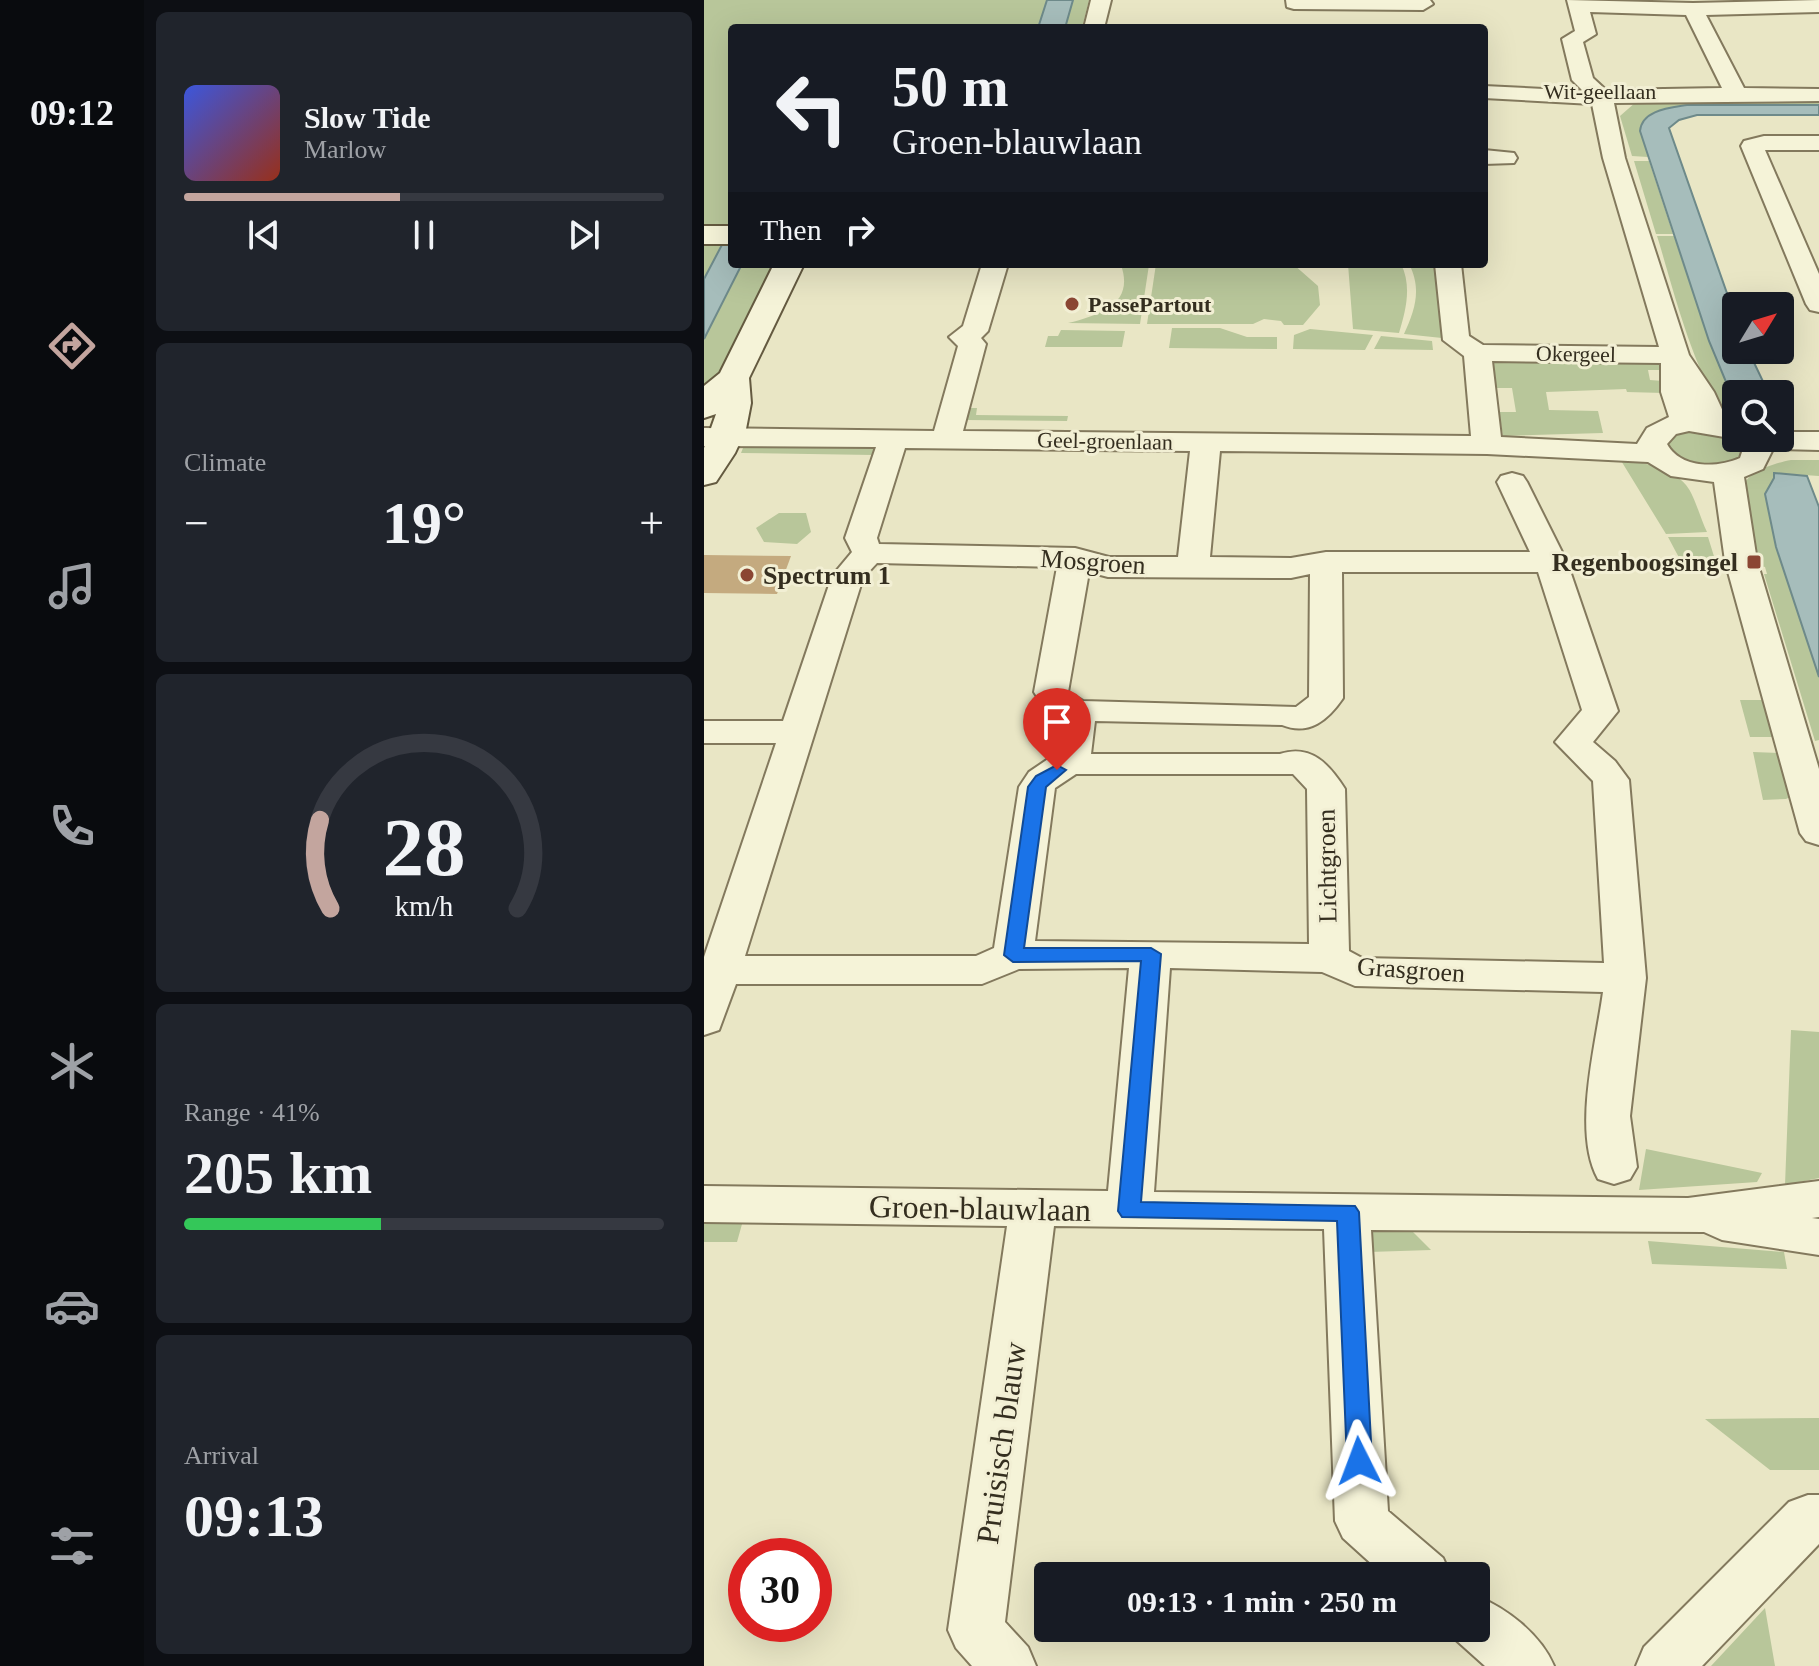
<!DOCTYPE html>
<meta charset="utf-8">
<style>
:root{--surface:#171b24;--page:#20242c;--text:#f1f3f6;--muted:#9ea1a6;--line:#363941;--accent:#c3a59e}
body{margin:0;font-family:Georgia,serif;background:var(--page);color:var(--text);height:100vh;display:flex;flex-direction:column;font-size:30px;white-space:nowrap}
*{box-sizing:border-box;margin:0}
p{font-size:26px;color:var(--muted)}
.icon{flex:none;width:44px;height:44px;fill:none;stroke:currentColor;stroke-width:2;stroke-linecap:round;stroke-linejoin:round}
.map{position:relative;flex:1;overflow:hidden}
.sheet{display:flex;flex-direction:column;gap:12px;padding:12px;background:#0d0f14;width:560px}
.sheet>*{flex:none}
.banner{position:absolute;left:24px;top:24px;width:760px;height:244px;border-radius:8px;box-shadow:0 8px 32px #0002;background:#171b24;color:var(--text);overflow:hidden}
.needle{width:52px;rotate:52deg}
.tools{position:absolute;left:1018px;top:292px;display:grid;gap:16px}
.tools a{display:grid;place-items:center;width:72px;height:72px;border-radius:8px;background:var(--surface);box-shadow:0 8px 32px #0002;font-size:40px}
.speed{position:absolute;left:24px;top:1538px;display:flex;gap:16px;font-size:40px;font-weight:700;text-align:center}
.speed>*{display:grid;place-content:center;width:104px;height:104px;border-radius:50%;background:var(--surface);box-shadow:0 8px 32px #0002;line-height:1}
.speed .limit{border:12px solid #d22;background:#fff;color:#111}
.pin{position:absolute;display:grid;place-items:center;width:68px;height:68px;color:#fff;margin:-82px -34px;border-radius:50% 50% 50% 0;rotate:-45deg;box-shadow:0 0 8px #0007}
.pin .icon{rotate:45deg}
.me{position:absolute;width:88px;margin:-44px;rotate:357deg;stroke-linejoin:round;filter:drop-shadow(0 0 6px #0008)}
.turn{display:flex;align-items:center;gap:28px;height:168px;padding:0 32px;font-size:36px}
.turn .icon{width:104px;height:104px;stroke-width:2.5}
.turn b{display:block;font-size:56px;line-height:68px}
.then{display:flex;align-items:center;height:76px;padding:0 32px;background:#0003;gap:16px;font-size:30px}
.big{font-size:60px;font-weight:600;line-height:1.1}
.sheet .widget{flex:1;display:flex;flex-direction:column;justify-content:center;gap:12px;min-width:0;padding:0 28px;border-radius:12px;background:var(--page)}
.sheet .dial{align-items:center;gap:0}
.dial svg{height:208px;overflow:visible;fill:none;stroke:var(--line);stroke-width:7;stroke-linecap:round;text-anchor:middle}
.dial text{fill:var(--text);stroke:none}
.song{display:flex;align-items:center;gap:24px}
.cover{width:96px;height:96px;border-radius:12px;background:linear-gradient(135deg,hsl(230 70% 55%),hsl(10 70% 35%))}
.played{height:8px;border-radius:4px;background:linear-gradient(90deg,var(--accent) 45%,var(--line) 45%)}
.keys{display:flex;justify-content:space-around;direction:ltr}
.heat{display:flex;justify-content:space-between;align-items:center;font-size:44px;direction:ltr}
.charge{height:12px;border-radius:6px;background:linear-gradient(90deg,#34c759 41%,var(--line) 0)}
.trip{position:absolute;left:330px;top:1562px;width:456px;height:80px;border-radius:8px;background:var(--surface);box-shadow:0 8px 32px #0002;font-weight:600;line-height:80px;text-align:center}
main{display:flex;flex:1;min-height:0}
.tab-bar{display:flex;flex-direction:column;width:144px;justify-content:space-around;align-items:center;background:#090b0e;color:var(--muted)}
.tab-bar .icon{width:56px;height:56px}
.tab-bar .on{color:var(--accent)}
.tab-bar b{font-size:36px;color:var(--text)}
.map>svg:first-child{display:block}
.green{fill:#b8c69a}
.water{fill:#a6bdbb;stroke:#6e8a8a;stroke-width:2}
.building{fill:#c4aa7f}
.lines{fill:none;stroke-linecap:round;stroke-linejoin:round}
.street-casing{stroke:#83795d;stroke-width:4}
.secondary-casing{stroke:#645a40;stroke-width:4}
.street{fill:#f5f3d8;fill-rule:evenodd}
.secondary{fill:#f5f3d8;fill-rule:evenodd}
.route{fill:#1a73e8;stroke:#114b97;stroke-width:2}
.poi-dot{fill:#8b4633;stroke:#f2efd4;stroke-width:3}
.labels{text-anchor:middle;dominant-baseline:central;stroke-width:6;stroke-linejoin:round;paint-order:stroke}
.far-street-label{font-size:22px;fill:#342e1f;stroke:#f2efd4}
.far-poi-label{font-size:22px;font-weight:bold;fill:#342e1f;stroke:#f2efd4;text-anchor:start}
.street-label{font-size:26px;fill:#342e1f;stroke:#f2efd4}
.poi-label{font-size:26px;font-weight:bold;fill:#342e1f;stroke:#f2efd4;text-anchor:end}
.near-street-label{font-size:32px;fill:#342e1f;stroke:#f2efd4}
</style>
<main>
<nav class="tab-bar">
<b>09:12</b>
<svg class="icon on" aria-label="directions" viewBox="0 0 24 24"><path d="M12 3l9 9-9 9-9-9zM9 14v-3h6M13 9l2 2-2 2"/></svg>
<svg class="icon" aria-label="music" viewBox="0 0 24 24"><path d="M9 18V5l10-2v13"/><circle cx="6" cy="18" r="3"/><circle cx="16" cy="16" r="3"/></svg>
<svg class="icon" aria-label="phone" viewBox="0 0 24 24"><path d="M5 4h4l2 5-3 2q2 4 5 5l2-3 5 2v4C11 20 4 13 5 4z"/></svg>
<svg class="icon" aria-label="climate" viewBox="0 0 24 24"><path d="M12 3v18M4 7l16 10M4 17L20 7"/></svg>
<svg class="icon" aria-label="car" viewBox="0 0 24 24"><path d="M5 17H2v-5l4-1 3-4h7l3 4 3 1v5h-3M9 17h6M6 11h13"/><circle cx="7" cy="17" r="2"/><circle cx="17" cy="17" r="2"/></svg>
<svg class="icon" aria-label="filters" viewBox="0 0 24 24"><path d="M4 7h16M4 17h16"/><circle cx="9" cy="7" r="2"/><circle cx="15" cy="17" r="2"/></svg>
</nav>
<section class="sheet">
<div class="widget">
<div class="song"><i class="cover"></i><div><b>Slow Tide</b><p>Marlow</p></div></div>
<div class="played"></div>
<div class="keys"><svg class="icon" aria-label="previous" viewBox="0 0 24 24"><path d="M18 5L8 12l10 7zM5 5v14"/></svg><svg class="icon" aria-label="pause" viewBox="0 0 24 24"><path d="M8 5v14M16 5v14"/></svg><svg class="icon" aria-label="next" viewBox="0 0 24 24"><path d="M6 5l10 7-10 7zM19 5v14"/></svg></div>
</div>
<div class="widget"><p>Climate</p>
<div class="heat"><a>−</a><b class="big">19°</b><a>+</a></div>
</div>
<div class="widget dial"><svg viewBox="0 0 100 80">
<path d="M14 69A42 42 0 1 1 86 69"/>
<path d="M14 69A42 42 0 0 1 10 35" stroke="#c3a59e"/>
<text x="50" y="56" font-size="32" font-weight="700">28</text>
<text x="50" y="72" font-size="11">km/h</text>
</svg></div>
<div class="widget"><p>Range · 41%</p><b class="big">205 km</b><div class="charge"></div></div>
<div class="widget"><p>Arrival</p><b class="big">09:13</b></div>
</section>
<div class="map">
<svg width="1115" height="1666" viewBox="0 0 1115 1666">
<rect width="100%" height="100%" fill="#e9e6c5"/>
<path class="green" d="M0 0H385L378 28H28V264H69L14 378 0 393Z
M1115 100V105H983L936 126 944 157 928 156 916 116 932 102Z
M930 161H945L969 234H952Z
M953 236H970L1005 341 1032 406V420C996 403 966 276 953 236Z
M452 264H589L614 286 616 305 599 325H580L577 321 560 319 549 324H443Z
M644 264H697C708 286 702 310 695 333L649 329Z
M705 264H730L738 338 700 334C711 310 718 289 705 264Z
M417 265H445L436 324 364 323C400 314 430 302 417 265Z
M468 328H516L543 337H573V349L465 348Z
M606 329 669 335 661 350 589 349 590 335Z
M357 330 421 331 418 347H341L344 336H354Z
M677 336 728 341 729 350 670 349Z
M788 360 957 362 958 370H944L946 380 959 381 960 393 923 392 922 389 842 392 845 410 894 411 899 433 799 436 795 412H812L808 388H792Z
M266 408H273L272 415 364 416 363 421 262 420Z
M1011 430 1035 440 1040 450 1035 459C1009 473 982 464 961 448L962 438 973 431Z
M51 445H172L169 455 37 453 39 448Z
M916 459C936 461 969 469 982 485 991 496 996 518 1003 532L962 534Z
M1087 460H1115V476L1070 473 1072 547 1115 677V740L1111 741 1060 574H1063L1061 567 1057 566 1048 539 1039 486C1045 471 1071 463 1087 460Z
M75 513H102L107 532 93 544 60 542 52 528Z
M964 537H1004L1013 566 980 567Z
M1036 700H1060L1069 737H1046Z
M1049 752 1075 753 1088 796 1082 799 1059 800Z
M1087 1030 1115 1032V1178L1081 1185Z
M942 1149 1058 1173 1053 1182 935 1190Z
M40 1217 33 1242H0V1218Z
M706 1229 727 1250 665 1252 663 1230Z
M944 1241 1080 1252 1083 1269 948 1264Z
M1115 1418V1470H1066L1001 1419Z
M1061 1608 1071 1666H1007Z"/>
<path class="water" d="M343 0H369L361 28H334Z
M983 105H1115V115H993L975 120 965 128 1032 319V350H1044L1065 394H1032V406L1005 341 936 131C938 110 965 108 983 105Z
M21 239H28V264H38L0 339V279Z
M1070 473 1103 476 1115 507V677L1072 547 1061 494 1070 478Z"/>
<path class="building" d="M0 555 87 556 73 594 0 593Z"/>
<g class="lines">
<defs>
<path id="street" d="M387 0H407L400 28H380Z
M582 0H726L729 4 719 10 590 9 583 7Z
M863 0 989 3 1115 0V12L1002 15 1040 88 1115 89V101L910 103 921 158 985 355 1010 392 1022 418 1032 421V438H1076V432H1115V450L1069 449 1059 469 1040 477 1053 561 1115 769V845L1102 841 1096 833 1021 561 1010 482 967 476 944 462 783 454 516 451 506 557 587 558 622 552H826L793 482 797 476 808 473 819 476 823 482 863 562 914 711 889 742 911 761 925 780 942 978 926 1116 933 1167 926 1179 910 1184 894 1179C868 1132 892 1044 899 992L651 986 618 972 466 968 450 1192 984 1198 1115 1181V1217L1108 1218 1115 1219V1255L1018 1240 1000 1232 667 1230 684 1511 739 1558 747 1576H681L639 1538 631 1521 620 1229 350 1226 301 1622 324 1647 332 1666H268L252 1648 244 1630 303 1226 0 1222V1186L404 1191 425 968 315 969 278 984H32L15 1030 0 1035V957L72 743H0V721H79L128 576 148 552 141 538 172 447 0 446V428L230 431 254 346 245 337 259 326 278 264H304L284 331 277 338 282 344 259 431 767 436 760 356 739 340 731 264H757L765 336 779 345 955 347 899 158 888 104 780 98V86L879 91 868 80 858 39 871 31ZM886 12 982 15 1018 88 902 90 889 78 879 42 892 34ZM788 361 957 363V392L965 417 943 428 933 444 797 437ZM985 431 1032 439 1039 449 1036 458C1013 468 977 469 963 444L972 434ZM201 448 486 451 474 557H405L371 548 175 544 173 538ZM173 563 353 567 330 692 339 706 356 718 350 755 325 772 315 787 290 948 272 956H41L159 578ZM385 572 404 577 587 578 606 574 605 697 592 707 379 701 364 692ZM638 572H834L878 710 851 742 889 781 900 963 658 958 645 951 641 789C625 764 607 744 576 754H387L391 721 578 725C605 736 624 720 639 698ZM372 774H589L603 789 605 944 331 941 351 788Z
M1060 136H1115V150H1061L1115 274V312L1106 310 1102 304 1037 146 1040 141Z
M780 150 810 153 813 158 810 163 780 164Z
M1104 1495H1115V1544L998 1666H932L940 1647 1085 1502Z
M772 1596C803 1608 837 1635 850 1666H781L752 1640 747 1628H772Z"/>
<path id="secondary" d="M0 226H28V244H0Z
M70 264H100L45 378 47 403 42 429 31 453 12 482 0 485V448L12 414 0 418V386L16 373Z"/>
</defs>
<use href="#street" class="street-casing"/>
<use href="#secondary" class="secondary-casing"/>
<use href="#street" class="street"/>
<use href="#secondary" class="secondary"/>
</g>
<path class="route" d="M353 765 362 770 342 787 320 948H447L457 954 437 1202 651 1206 655 1212 668 1461 664 1469 655 1472 647 1469 643 1461 633 1221 418 1217 414 1211 437 961 309 962 300 955 324 787 332 776Z"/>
<g class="poi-dot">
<circle cx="368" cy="304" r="8"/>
<rect x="1042" y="554" width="16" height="16" rx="4"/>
<circle cx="43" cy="575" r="8"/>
</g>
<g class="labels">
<g class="far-street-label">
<text x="896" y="91">Wit-geellaan</text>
<text transform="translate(872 354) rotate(1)">Okergeel</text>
<text transform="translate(401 441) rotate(1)">Geel-groenlaan</text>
</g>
<g class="far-poi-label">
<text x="384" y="304">PassePartout</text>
</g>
<g class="street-label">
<text transform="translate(389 562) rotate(4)">Mosgroen</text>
<text transform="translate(623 866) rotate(-91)">Lichtgroen</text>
<text transform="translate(707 970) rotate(4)">Grasgroen</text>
</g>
<g class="poi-label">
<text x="1034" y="562">Regenboogsingel</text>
<text x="59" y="575" text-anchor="start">Spectrum 1</text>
</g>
<g class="near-street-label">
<text transform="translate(276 1208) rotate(1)">Groen-blauwlaan</text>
<text transform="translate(297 1443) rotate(-82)">Pruisisch blauw</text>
</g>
</g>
</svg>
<div class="tools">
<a><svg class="needle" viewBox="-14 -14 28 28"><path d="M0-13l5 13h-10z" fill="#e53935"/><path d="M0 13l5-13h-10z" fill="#9ea1a6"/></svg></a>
<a><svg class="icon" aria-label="search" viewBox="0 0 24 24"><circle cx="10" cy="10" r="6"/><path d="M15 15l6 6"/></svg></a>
</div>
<div class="speed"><div class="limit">30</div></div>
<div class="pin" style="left:353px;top:770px;background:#d93025"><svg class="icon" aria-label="arrive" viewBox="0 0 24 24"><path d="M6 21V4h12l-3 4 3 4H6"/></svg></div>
<svg class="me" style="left:655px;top:1461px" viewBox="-20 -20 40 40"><path d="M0-17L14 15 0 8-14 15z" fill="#1a73e8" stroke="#fff" stroke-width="4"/></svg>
<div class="trip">09:13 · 1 min · 250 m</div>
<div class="banner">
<div class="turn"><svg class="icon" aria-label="left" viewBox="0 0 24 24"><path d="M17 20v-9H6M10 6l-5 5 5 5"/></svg><div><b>50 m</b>Groen-blauwlaan</div></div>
<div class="then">Then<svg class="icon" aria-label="right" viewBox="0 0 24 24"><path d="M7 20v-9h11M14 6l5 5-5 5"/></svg></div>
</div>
</div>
</main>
